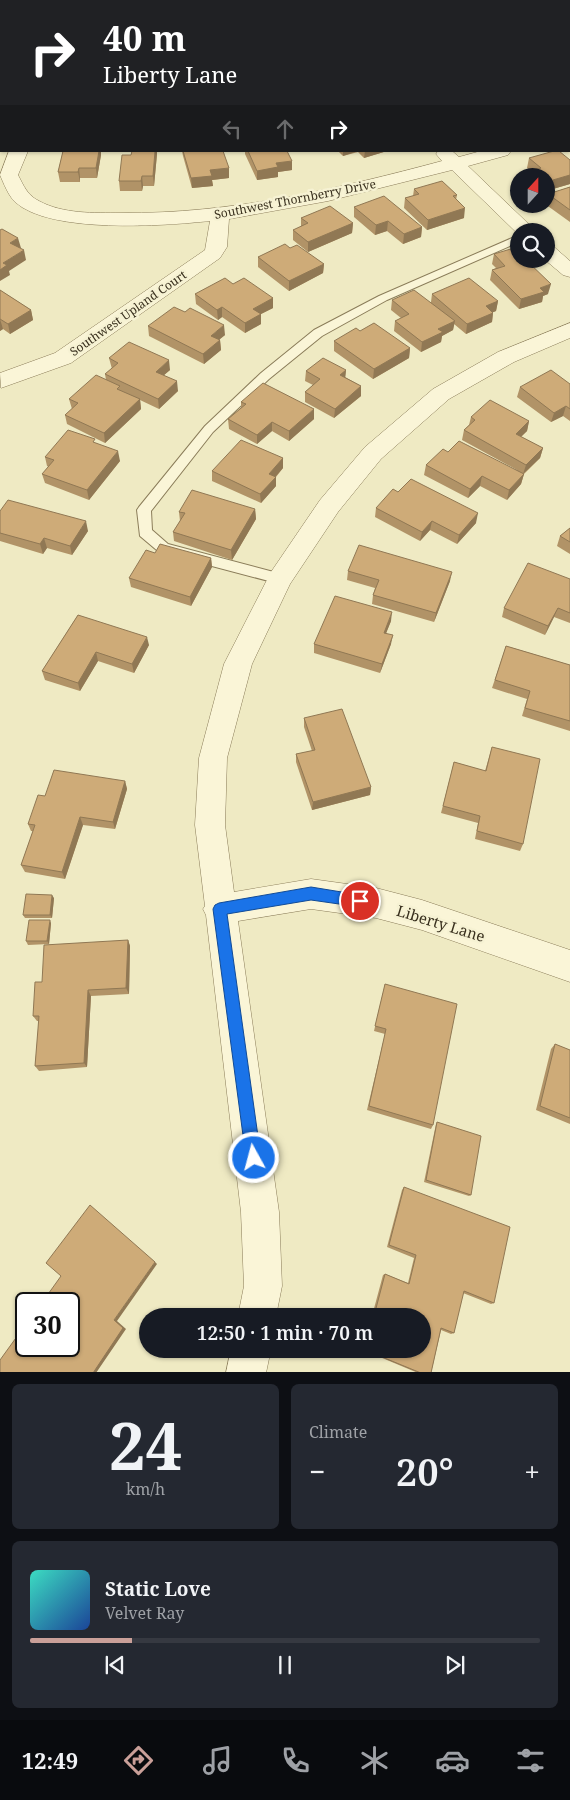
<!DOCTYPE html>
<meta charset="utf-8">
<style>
:root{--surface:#171b24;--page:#242831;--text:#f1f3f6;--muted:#9ea1a6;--line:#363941;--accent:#caa099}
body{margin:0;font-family:"Noto Serif",serif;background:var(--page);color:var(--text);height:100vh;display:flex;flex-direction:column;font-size:19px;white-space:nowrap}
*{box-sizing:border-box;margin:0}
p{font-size:16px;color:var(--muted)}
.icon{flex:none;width:28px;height:28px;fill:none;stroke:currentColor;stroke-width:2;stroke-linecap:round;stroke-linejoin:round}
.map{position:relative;height:1372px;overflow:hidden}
.sheet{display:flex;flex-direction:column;gap:12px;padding:12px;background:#0d0f14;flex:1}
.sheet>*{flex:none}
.hud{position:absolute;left:0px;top:0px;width:570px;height:152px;box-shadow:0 1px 4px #0004;background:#202124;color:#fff;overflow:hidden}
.needle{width:32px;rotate:21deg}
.tools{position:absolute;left:510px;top:168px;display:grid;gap:10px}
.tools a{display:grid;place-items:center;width:45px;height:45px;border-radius:50%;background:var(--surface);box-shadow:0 1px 4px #0004;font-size:25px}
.speed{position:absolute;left:15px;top:1292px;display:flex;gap:10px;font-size:25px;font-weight:700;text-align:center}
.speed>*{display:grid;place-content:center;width:65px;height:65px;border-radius:50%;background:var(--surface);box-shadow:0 1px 4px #0004;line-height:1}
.speed .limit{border:2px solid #111;border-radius:8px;background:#fff;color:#111}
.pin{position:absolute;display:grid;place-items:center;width:42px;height:42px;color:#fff;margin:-21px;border:2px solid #fff;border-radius:50%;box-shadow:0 1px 5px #0007}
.me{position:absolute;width:55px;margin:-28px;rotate:353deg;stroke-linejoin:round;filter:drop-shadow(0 0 4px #0008)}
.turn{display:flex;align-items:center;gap:18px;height:105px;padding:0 20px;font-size:22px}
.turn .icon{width:65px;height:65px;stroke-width:2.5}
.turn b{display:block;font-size:35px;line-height:42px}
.lanes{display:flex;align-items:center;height:48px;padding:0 20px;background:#0003;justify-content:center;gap:25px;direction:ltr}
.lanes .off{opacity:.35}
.big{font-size:38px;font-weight:600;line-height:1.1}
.sheet .widget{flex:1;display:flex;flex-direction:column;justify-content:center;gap:8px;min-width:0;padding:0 18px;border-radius:8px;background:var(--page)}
.sheet .dial{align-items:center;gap:0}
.dial b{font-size:65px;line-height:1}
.song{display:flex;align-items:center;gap:15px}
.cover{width:60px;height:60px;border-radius:8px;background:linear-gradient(135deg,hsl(170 70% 55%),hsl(220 70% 35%))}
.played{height:5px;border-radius:2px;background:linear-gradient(90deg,var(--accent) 20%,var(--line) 20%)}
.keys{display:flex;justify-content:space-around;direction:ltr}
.heat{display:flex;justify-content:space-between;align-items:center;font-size:28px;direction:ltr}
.sheet .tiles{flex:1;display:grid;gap:12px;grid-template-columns:1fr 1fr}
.widget:last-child{grid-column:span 2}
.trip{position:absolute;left:139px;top:1308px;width:292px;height:50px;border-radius:25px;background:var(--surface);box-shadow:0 1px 4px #0004;font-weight:600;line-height:50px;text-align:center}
.menu{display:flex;height:80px;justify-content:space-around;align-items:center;background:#090b0e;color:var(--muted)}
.menu .icon{width:35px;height:35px}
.menu .active{color:var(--accent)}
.menu b{font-size:22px;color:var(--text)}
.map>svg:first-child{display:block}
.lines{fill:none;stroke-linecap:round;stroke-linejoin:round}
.service-casing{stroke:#8a7c59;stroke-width:2}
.minor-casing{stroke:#8a7c59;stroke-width:1}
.tertiary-casing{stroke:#8a7c59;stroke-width:1}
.path{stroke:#8a7c59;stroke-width:2;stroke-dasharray:2.5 1;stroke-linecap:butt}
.service{fill:#faf5d7;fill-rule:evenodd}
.minor{fill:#faf5d7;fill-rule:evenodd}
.tertiary{fill:#faf5d7;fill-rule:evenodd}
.wall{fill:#b19367}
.shaded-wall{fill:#907854}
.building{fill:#ceab78;stroke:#907854}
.route{fill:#1a73e8;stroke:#114b97}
.labels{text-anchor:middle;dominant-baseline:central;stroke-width:5;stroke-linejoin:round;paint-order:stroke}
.far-street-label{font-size:12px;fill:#39301e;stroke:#f6f2d3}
.street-label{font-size:15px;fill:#39301e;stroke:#f6f2d3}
</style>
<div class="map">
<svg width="570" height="1373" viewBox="0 0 570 1373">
<rect width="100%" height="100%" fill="#efeac3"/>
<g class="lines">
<defs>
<path id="service" d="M519 235V242L387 300 322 336 269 379 213 432 151 511 152 530 168 544 285 575 287 579 285 583 280 584 159 552 140 536 137 510 139 507 205 426 261 373 314 330 379 296Z"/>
<path id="minor" d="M570 4V14L569 15V5Z
M569 128H570V138H569Z
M9 151H28L18 175C24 186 27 195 39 201 63 214 94 213 121 213 231 214 337 189 442 161L436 154 438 151H452L459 157 481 151H511L508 155 468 166 536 231H519V235L452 170 328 201 229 219 227 247 220 258 71 363 1 388 0 373 55 353 205 250 210 221C164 226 50 234 15 202 8 195 4 184 0 175Z
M546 244 553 246 570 261V277L563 275 544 259H546Z
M570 323V338L514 362 449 399 381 459 338 512 290 584 252 664 227 758 225 825 234 892 311 879 376 888 422 900 570 950V982L422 930 376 918 311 909 238 921 279 1212 282 1286 276 1316H238L244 1286 241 1212 206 915 203 909 205 906 195 825 199 758 224 664 271 572 320 500 365 447 433 389 498 352Z
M231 1349H271L266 1373H226Z"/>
<path id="tertiary" d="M421 0H438L439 1H422Z
M569 108H570V119H569Z"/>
</defs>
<use href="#service" class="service-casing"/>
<use href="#minor" class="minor-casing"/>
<use href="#tertiary" class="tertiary-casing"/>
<path class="path" d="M127 1 130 0"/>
<use href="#service" class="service"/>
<use href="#minor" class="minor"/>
<use href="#tertiary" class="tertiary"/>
</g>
<path class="wall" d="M0 0H71V1H1V9L0 8Z
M80 0H108L105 1H82Z
M186 0H237H235L237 1H186Z
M338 0H389L390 1H338Z
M1 56V70H0V57Z
M570 62V75L569 74V63Z
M63 151H101V155L97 178H80V182H60L58 172Z
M182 151H223L229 178 212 180 213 186 192 188 183 156Z
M245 151H287L292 170 278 172V177L257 180 245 154Z
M338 151H387L364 158 358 152 343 156Z
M157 154 154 186H143L142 191H120L119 181Z
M529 158 570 160V184L546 191V176H528L529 171H531L527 168Z
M570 187V222L545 204H546L548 194Z
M414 189 457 195 456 200 464 218 427 230 404 208 405 198 413 196Z
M354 207 422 227 421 237 403 244 387 231 375 235 354 217Z
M301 218 353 223 352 233 308 252 293 240V230L301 227Z
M290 248 324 264 323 273 289 291 258 267V257Z
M494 254 548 294 543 296 542 302 519 309 490 280 492 270 496 268 492 264Z
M233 284 273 298V308L261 314V324L245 333 222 317 218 320 196 304 195 294Z
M0 290 31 310 33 320 10 334 3 329 0 331Z
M432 294 498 301 496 311 493 312 492 322 466 334 454 324 453 330 442 336 441 342 421 352 394 331 395 321 401 318 391 310 392 300 431 302Z
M148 326 225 335 219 340H220L221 350 204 364 149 336Z
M334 341 410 348 409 358 373 379 334 351Z
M109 358 170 370 164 375 178 391 159 409 140 400 141 409 105 443 67 424 65 415 72 409 69 399 106 380 105 374 112 369Z
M346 370 345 377 361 386V396L334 418 305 402V392L313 385 305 381 306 371Z
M570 384V421L563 416 551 422 517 397 520 387Z
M241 402 314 419 289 441 272 431 257 444 229 429 228 419 241 408Z
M471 417 529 421 527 431 521 437 543 448 540 458 524 474 521 484 507 500 480 486 468 498 424 475 426 465 448 452 517 470 462 440 464 430 469 425Z
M96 443 120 461 89 500 45 483 42 474 49 467 47 466 45 457Z
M283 458V468L276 477V486L261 503 212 481V471Z
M398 492 476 523 457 544 430 530 420 541 375 517 376 508Z
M255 509 256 519 232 560 174 541 173 532 180 521 179 512Z
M0 511 88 531 72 555 47 548 43 554 0 541Z
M570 528V554L557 546 560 536Z
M155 553 211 558 212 567 191 606 131 587 129 578Z
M348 571 450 581 434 622 372 604 373 595 375 588 347 580Z
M570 579V623L554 617 545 635 502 617 504 608Z
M78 615 149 645 134 673 98 661 80 691 45 680 42 671Z
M391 621 386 633 391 644 380 673 314 653V644Z
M506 646 570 665V731L522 716 527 699 492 688Z
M304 718 371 787 370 795 312 810 296 762V754L312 751 304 727Z
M492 747 523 844 520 851 475 839 478 823 441 813 454 762 485 771Z
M125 781 127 789 115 829 83 825 65 879 25 872 21 865 33 831H31L28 824 45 796Z
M54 898 52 918H25L23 915Z
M51 923 49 944 28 945 26 941Z
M128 940 130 946 129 994 91 996 87 1067 39 1071 35 1066 39 1021H37L33 1016 42 982Z
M385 984 433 1125 431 1129 367 1110 385 1034 374 1031Z
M555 1044 570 1050V1124L536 1110 551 1049Z
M437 1122 471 1195 469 1196 424 1182 436 1124Z
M404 1187 494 1303 491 1304 463 1293 454 1333 451 1334 441 1330 431 1373H418L363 1350 364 1349H422V1316H372L383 1275 385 1274 408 1283 414 1258 387 1247 402 1190Z"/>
<path class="shaded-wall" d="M51 0H71V1H48Z
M90 0H108L105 1H91Z
M569 43H570V52H569Z
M1 107V119L0 120V109Z
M99 151H101V155L97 178 96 168Z
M155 151H157V154L154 186 153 176Z
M343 151H358L343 156Z
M365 151H387L364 158Z
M292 161V170L278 172V177L257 180V171L276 163Z
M79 168 80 178V182L78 172Z
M229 168V178L212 180 213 186 192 188 191 178 210 170Z
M570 175V184L546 191V182Z
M142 176 143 186 142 191 141 181Z
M465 208 464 218 427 230 428 220Z
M388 221 387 231 375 235 376 225Z
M353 223 352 233 308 252V242Z
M422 227 421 237 403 244 404 234Z
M18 238 21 248 13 253 10 243Z
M24 250 26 260 9 271 10 275 0 281V270L3 263Z
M324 264 323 273 289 291V281Z
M551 284 548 294 543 296 542 302 519 309 521 299 540 288Z
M273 298V308L261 314V324L245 333V323L253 309Z
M498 301 496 311 484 316 486 306Z
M222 307V317L218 320 217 310Z
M31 310 33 320 10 334 8 324Z
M493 313 492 322 466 334 467 324Z
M0 319 3 329 0 331Z
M455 321 453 330 442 336 441 342 421 352 422 342 438 329Z
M224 325 225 335 212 345 211 336Z
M220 340 221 350 204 364 203 354Z
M410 348 409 358 373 379 374 369Z
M169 360 170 370 157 381 156 372Z
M346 370 345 380 340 375Z
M177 381 178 391 159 409 158 399Z
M361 386V396L334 418 335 409Z
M140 399 141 409 105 443 104 433Z
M566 406 563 416 551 422 554 413Z
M314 409V419L289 441V431Z
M529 421 527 431 513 444 516 434Z
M272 422V431L257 444V435Z
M543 448 540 458 523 474 526 465Z
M118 451 120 461 89 500 87 490Z
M283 458V468L270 483 269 474Z
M524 474 521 484 507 500 509 490Z
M482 476 480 486 468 498 470 489Z
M276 477V486L261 503 260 494Z
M255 509 256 519 232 560 231 550Z
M478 513 476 523 457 544 459 535Z
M86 521 88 531 72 555 70 546Z
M432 521 430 530 420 541 422 532Z
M44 538 47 548 43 554 40 544Z
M211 558 212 567 191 606 190 597Z
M452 572 450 581 434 622 436 613Z
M558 608 554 617 545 635 548 626Z
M392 612 391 621 383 641 384 633Z
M393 635 391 644 380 673 382 664Z
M147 637 149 645 134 673 132 664Z
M96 652 98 661 80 691 78 683Z
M125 781 127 789 115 829 113 822Z
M371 787 370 795 312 810 313 802Z
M80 817 83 825 65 879 62 872Z
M52 895 54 898 52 918 50 915Z
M50 920 51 923 49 944 47 941Z
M128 940 130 946 129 994 126 988Z
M88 990 91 996 87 1067 84 1063Z
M155 1262 157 1264 117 1321 126 1329 96 1373H93L114 1320Z"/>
<path class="building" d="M6 0H51L48 1H8Z
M160 0H167L169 1H157Z
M194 0H235L237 1H196Z
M346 0H389L390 1H354L353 0 347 1Z
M569 19H570V43H569Z
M0 74H1V99H0Z
M63 151H99L96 168H79L78 172H58Z
M132 151H155L153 176H142L141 181H119L122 155H131Z
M183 151H223L229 168 210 170 212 176 191 178Z
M248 151H287L292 161 276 163 278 167 257 171Z
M554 151H559L570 160V175L546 182V176H534L529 171 541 168 529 158Z
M442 181 457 195 453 196 465 208 428 220 405 198 419 194 414 189Z
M570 187V210L548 194Z
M384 196 422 227 404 234 388 221 376 225 354 207Z
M330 206 353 223 308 242 293 230 308 223 301 218Z
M2 229 18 238 10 243 24 250 3 263 7 265 0 270V230Z
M285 244 290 248 297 245 324 264 289 281 258 257Z
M514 248 519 253V259H525L551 284 540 288 544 292 521 299 492 270 505 266 494 254Z
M225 278 233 284 244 278 273 298 253 309 261 314 245 323 222 307 217 310 195 294Z
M469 278 498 301 486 306 493 313 467 324 432 294Z
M0 290 31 310 8 324 0 319Z
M414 290 455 321 438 329 443 332 422 342 395 321 409 314 392 300Z
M174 307 185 312 190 308 224 325 211 336 220 340 203 354 148 326Z
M374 323 410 348 374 369 334 341 356 328 360 331Z
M129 342 169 360 156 372 177 381 158 399 105 374 118 363 109 358Z
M323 358 346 370 340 375 361 386 335 409 305 392 320 379 306 371Z
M551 370 570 384V409L566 406 554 413 520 387Z
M96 375 120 386 117 389 140 399 104 433 65 415 78 403 69 399Z
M263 383 314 409 289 431 272 422 257 435 228 419 246 404 241 402Z
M490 400 529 421 516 434 543 448 526 465 464 430 475 420 471 417Z
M68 430 95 439 93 442 118 451 87 490 42 474 54 460 45 457Z
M241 440 283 458 269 474 276 477 260 494 212 471Z
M459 441 524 474 509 490 482 476 470 489 426 465 443 449 448 452Z
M411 479 478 513 459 535 432 521 422 532 376 508 393 489 398 492Z
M192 490 255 509 231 550 173 532 185 513 179 512Z
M8 500 86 521 70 546 44 538 40 544 0 533V511Z
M570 528V542L560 536Z
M160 544 211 558 190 597 129 578 146 550 155 553Z
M359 545 452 572 436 613 373 595 379 580 348 571Z
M528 563 570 579V613L558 608 548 626 504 608Z
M335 596 392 612 384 633 393 635 382 664 314 644Z
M78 615 147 637 132 664 96 652 78 683 42 671Z
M506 646 570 665V721L525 708 530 691 495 680Z
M342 709 371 787 313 802 296 754 315 750 304 718Z
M492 747 540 759 523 844 477 831 480 816 443 806 454 762 486 771Z
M54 770 125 781 113 822 80 817 62 872 21 865 35 825 28 824 38 795 45 796Z
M26 894 52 895 50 915H23Z
M29 920H50L47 941H26Z
M128 940 126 988 88 990 84 1063 35 1066 39 1016H33L35 982H42L44 945Z
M385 984 457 1004 433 1125 369 1106 386 1029 375 1026Z
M555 1044 570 1050V1118L540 1106Z
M437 1122 481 1136 471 1195 426 1180Z
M404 1187 510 1227 494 1303 464 1291 454 1333 441 1328 431 1373H421L365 1350V1349H422V1316H374L385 1274 409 1284 416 1255 389 1245Z
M90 1205 155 1262 114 1320 123 1328 93 1373H0V1360L26 1324V1346H69V1304H41L61 1276 46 1263Z"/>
<path class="route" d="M311 887 360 895 364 897 366 901 364 905 360 907 311 900 227 914 261 1158 259 1163 254 1165 248 1163 246 1158 213 909 215 905 219 903Z"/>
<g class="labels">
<g class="far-street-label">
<text transform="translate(295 199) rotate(-11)">Southwest Thornberry Drive</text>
<text transform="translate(128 313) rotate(-35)">Southwest Upland Court</text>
</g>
<g class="street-label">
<text transform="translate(441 923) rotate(17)">Liberty Lane</text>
</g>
</g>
</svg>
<div class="tools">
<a><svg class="needle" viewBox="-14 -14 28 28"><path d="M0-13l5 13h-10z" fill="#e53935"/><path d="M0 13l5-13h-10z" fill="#9ea1a6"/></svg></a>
<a><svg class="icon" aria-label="search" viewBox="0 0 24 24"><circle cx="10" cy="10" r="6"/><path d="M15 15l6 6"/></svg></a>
</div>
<div class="speed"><div class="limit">30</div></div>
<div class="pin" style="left:360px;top:901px;background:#d93025"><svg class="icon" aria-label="arrive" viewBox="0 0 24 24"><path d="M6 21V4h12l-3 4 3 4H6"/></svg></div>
<svg class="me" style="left:254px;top:1158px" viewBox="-20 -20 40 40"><circle r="17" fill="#1a73e8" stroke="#fff" stroke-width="3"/><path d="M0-11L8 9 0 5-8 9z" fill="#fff"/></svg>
<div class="trip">12:50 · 1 min · 70 m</div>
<div class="hud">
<div class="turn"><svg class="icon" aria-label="right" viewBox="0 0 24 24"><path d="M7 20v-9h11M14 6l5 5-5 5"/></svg><div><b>40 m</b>Liberty Lane</div></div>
<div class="lanes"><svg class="icon off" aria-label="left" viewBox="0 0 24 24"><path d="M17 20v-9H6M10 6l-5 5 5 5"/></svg><svg class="icon off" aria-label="ahead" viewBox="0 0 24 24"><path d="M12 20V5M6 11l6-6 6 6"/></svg><svg class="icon" aria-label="right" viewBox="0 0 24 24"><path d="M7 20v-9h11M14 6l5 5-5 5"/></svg></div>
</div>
</div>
<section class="sheet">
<div class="tiles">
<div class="widget dial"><b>24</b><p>km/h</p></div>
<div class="widget"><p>Climate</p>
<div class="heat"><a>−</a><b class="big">20°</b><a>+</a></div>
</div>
<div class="widget">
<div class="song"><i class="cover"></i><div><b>Static Love</b><p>Velvet Ray</p></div></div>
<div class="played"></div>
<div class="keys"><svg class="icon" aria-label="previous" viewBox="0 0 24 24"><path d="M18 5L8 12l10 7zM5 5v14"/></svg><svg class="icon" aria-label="pause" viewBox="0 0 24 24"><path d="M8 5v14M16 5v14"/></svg><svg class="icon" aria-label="next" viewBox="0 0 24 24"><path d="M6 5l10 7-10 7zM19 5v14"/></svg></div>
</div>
</div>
</section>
<nav class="menu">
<b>12:49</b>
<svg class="icon active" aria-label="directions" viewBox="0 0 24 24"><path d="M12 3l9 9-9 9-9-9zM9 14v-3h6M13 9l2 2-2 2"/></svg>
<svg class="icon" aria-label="music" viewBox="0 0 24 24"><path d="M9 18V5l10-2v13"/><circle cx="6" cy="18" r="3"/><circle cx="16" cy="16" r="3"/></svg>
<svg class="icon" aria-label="phone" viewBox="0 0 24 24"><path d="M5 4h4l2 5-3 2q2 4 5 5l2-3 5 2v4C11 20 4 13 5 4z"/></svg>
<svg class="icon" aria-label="climate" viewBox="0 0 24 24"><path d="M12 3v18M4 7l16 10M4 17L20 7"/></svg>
<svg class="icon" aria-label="car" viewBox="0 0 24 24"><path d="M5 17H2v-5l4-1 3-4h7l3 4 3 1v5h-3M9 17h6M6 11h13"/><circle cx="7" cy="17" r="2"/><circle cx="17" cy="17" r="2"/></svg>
<svg class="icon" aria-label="filters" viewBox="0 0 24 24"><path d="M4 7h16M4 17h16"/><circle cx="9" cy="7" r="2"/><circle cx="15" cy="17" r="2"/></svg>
</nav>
